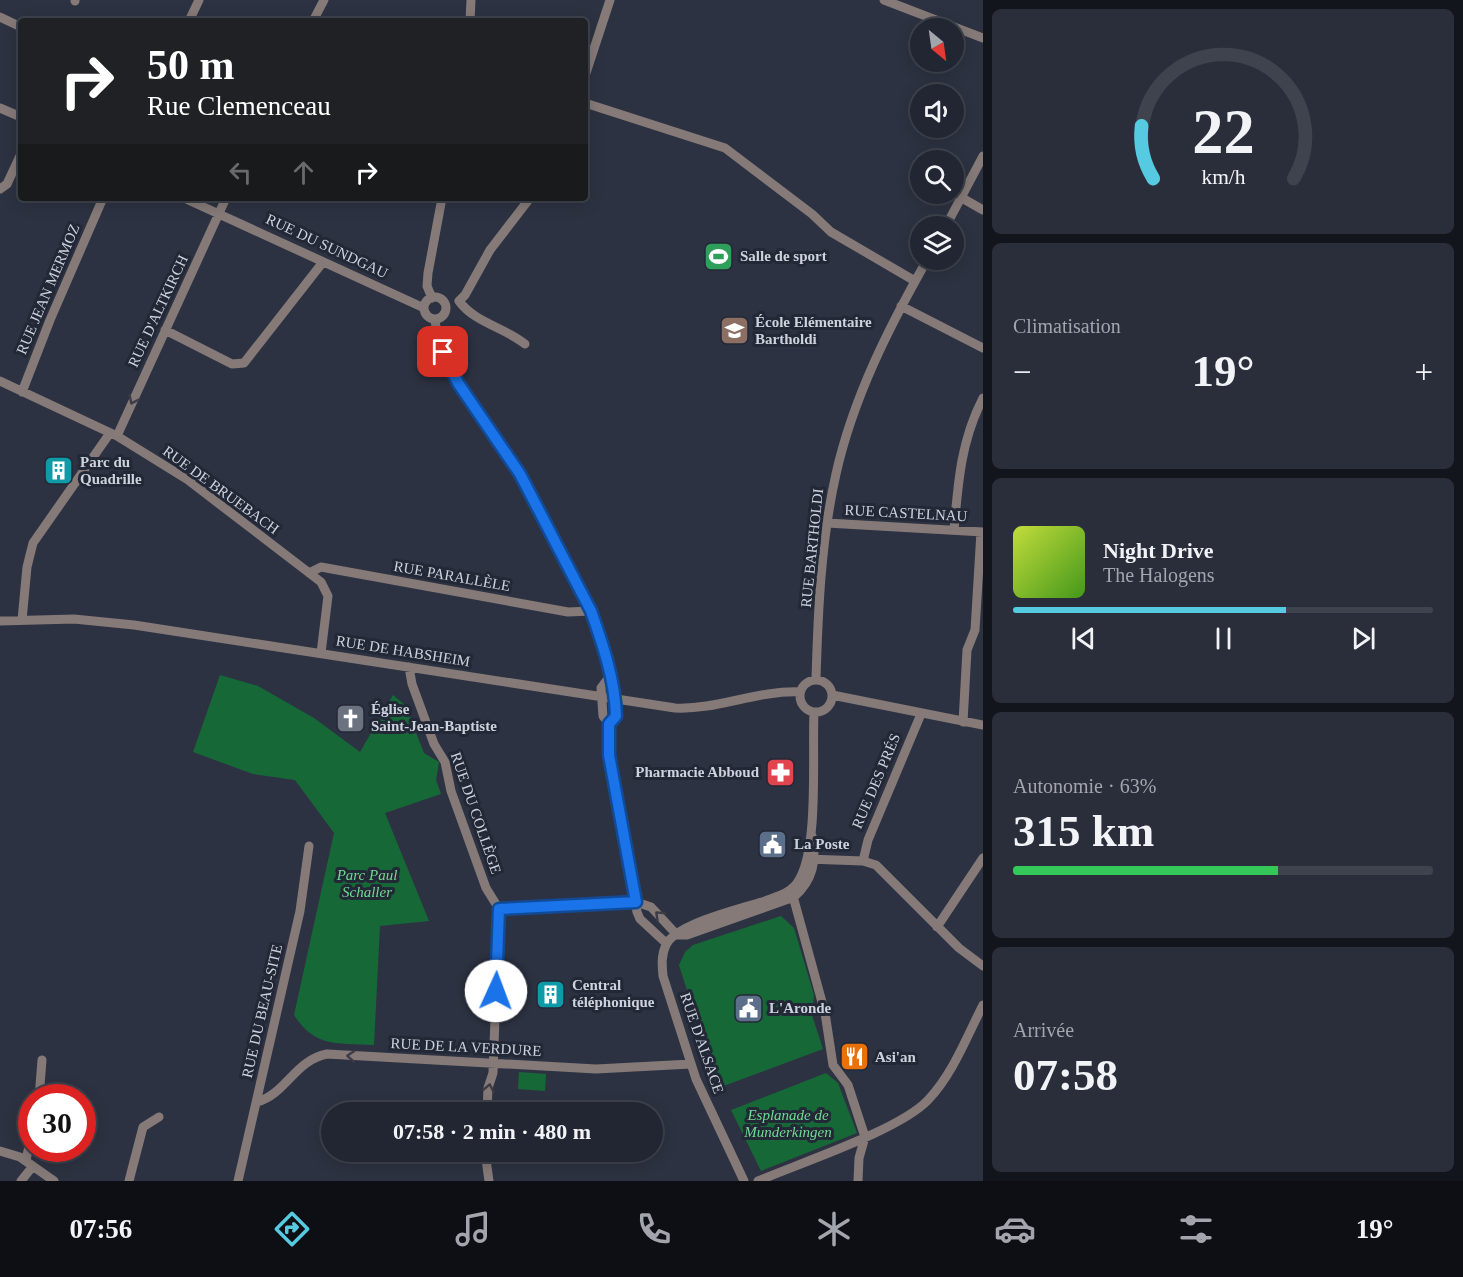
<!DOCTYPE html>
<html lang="fr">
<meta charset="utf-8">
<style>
:root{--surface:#222632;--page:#2a2e3a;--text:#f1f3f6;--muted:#a2a5ac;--line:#3f434d;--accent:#55cae0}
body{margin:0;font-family:Georgia,serif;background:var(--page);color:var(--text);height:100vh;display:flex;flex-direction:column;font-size:22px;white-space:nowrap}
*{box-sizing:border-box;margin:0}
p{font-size:20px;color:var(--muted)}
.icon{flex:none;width:33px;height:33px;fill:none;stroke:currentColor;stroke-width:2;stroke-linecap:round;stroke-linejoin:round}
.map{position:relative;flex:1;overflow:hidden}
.sheet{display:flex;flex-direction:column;gap:9px;padding:9px;background:#13151c;width:480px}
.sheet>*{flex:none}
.top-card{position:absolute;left:18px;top:18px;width:570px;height:183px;border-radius:6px;box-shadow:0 3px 15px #0003,0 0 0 2px var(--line);background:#202124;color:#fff;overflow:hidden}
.needle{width:39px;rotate:151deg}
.buttons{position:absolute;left:910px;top:18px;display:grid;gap:12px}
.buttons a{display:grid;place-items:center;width:54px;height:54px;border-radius:50%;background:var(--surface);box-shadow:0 3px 15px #0003,0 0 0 2px var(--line);font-size:30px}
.speed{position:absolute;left:18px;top:1084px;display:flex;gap:12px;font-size:30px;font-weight:700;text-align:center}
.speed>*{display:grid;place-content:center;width:78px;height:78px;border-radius:50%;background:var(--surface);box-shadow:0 3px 15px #0003,0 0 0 2px var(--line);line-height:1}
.speed .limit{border:9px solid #d22;background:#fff;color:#111}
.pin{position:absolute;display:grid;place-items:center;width:51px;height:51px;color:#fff;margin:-26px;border-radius:12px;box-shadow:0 3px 9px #0006}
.me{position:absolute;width:66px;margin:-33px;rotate:2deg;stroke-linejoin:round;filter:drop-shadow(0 0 4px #0008)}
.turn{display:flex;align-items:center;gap:21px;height:126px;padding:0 30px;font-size:27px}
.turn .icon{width:78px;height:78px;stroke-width:2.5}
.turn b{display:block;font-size:42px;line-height:51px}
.lanes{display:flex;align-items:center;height:57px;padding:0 30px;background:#0003;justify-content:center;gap:30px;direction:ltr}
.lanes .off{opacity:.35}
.big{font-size:45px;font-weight:700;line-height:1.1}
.sheet .tile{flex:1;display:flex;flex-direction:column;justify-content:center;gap:9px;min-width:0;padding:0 21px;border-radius:9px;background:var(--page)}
.sheet .dial{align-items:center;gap:0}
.dial svg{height:156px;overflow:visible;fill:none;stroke:var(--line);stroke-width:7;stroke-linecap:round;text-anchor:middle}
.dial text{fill:var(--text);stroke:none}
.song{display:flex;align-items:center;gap:18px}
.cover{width:72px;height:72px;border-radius:9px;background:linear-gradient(135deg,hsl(70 70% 55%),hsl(100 70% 35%))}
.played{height:6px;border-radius:3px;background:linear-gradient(90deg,var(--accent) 65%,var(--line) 65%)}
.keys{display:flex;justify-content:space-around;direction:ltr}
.heat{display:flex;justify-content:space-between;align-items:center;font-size:33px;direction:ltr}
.charge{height:9px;border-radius:4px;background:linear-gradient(90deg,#34c759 63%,var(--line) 0)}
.trip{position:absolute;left:321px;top:1102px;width:342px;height:60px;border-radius:30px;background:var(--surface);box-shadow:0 3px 15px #0003,0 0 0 2px var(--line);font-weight:700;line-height:60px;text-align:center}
.tab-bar{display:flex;height:96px;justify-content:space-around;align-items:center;background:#0e0f14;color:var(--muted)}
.tab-bar .icon{width:42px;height:42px}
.tab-bar .current{color:var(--accent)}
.tab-bar b{font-size:27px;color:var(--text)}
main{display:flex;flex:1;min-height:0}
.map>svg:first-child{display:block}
.green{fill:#166937}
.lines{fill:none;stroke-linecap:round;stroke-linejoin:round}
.minor{stroke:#857a78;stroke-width:9}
.oneway{stroke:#3c3c47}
.route-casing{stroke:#114b97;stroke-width:15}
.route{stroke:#1a73e8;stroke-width:10}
.labels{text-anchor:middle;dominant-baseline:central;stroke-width:6;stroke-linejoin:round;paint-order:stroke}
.street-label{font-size:15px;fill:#ced2dc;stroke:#232837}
.poi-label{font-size:15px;font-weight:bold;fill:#ced2dc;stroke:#232837;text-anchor:start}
.park-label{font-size:15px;font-style:italic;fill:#6fdb90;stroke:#232837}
</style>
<main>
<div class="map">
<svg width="983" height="1181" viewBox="0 0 983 1181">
<rect width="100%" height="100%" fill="#2d3242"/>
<path class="green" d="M220 675 258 686 314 718 360 752 393 695 405 705 424 753 439 762 436 780 441 794 385 813 429 921 380 926 374 1045C338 1043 315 1048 294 1015L334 833 295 780 253 774 193 752Z
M781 916 794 928 814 995 812 1015 823 1049 718 1088 679 965 685 952 693 945Z
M519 1072 546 1074 545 1091 518 1089Z
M826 1073 838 1083 857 1133 761 1171 731 1110Z"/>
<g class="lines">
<path class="minor" d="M884 0 983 38
M75 1V0
M0 17 21 27
M189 21 199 0
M313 21 324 0
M470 21 471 0
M585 76 610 0
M585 103 725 148 812 214 831 232 915 281
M0 108 21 117
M0 189 7 184 21 154
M184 198 424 308
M962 198 983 210
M946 226 983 156
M424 308a11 11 0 1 1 22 0a11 11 0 1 1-22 0Z
M432 298 427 286 428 273 442 198
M901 306 983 348
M435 319C440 378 490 425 520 473 532 494 542 517 553 538 582 594 614 652 616 716L609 724
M165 330 232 364 244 363 323 262
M525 344C504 327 475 323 459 301L465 295 490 250 530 198
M0 381 117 436 188 480 321 582 328 596 321 653
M22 392 50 320 103 198
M117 436 226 198
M827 523 983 532
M954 530C958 483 961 440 983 398
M309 573 321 567 568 612 591 611
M22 620 27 567 33 543 110 433
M0 621 74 619 134 625 675 708C718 710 757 690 800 692
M409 667 412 684 434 744 445 762 451 791 486 888 499 909 493 1073 488 1088 487 1113
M610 676 601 688 603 716 609 724V755L637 912 640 919 666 943
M816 679C818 611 821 540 836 474 853 398 889 327 927 260
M800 696a16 16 0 1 1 32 0a16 16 0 1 1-32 0Z
M832 695 983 725
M963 722 967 650 975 630 981 532
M807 859 863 861 876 865 959 948 983 966
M863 861 868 840 921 714
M791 889 825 1013 833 1065 848 1085 865 1137 859 1158 858 1181
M499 909 636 902 651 907 677 935
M937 927 983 858
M677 935H687L794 897C813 880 817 861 812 836
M39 1098 42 1060
M257 1102C286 1094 295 1060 327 1054L596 1069 691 1064
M0 1151 20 1157 54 1181
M485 1152 489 1181
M26 1160 32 1132
M21 1181 33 1166
M129 1181 143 1127 159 1117
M238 1181 300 911 309 846
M744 1181 696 1079 663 976C662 966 661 955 666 945 675 924 743 908 765 901 778 896 792 893 799 880 819 847 812 753 814 712
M758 1181C800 1163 900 1130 928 1100 953 1074 967 1036 983 1005"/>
</g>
<defs><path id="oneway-chevron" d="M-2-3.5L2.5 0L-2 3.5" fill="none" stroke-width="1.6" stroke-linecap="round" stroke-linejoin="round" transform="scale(1.5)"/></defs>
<g class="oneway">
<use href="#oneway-chevron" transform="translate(133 400) rotate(115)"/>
<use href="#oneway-chevron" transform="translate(659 915) rotate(-136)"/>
<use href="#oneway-chevron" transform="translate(351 1056) rotate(-177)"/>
<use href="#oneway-chevron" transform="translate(489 1088) rotate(-79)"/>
</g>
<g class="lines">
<defs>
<path id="route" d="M443 352 458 383 520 474 591 611C603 645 615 680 616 716L609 724V755L636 902 499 909 496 991"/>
</defs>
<use href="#route" class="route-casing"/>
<use href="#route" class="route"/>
</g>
<defs>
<symbol id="stadium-square" viewBox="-11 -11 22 22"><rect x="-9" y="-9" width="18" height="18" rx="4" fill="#2e9e5b" stroke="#232837"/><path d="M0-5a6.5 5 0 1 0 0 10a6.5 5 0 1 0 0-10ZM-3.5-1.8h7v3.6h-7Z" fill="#fff"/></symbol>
<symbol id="school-square" viewBox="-11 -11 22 22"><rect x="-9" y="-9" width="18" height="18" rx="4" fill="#8d6e63" stroke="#232837"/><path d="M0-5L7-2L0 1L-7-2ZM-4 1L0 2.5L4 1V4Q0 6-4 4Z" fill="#fff"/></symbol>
<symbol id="building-square" viewBox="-11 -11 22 22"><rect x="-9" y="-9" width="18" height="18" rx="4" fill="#0f9aa8" stroke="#232837"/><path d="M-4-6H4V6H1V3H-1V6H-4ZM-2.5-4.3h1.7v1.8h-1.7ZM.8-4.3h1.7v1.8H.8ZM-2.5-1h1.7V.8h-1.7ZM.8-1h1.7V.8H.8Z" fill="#fff"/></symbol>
<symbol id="church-square" viewBox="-11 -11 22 22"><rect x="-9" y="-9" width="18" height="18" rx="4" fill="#6b7280" stroke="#232837"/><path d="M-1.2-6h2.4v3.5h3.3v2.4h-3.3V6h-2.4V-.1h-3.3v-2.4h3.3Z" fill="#fff"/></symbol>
<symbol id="pharmacy-square" viewBox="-11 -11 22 22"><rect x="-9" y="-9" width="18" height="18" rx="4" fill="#e0444e" stroke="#232837"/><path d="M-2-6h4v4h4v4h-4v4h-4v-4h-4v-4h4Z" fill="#fff"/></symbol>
<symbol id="civic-square" viewBox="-11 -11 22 22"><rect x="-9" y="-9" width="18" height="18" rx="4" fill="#5c6f8a" stroke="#232837"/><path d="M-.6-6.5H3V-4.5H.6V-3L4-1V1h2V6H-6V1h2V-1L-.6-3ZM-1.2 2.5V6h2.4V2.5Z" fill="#fff"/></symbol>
<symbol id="restaurant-square" viewBox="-11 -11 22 22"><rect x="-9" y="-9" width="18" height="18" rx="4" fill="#e8710a" stroke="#232837"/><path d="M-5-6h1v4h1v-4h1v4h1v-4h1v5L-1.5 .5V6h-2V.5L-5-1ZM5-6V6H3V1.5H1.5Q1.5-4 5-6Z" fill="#fff"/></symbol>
</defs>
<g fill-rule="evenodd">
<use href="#stadium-square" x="702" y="240" width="33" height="33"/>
<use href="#school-square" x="718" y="314" width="33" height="33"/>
<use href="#building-square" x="42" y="454" width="33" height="33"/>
<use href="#church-square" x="334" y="702" width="33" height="33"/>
<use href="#pharmacy-square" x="764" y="756" width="33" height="33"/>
<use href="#civic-square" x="756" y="828" width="33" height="33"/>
<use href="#building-square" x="534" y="978" width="33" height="33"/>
<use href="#civic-square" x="732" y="992" width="33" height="33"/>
<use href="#restaurant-square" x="838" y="1040" width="33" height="33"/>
</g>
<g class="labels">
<g class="street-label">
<text transform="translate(327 246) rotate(25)">RUE DU SUNDGAU</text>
<text transform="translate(48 289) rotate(-67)">RUE JEAN MERMOZ</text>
<text transform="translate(158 311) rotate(-65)">RUE D'ALTKIRCH</text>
<text transform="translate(221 490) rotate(36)">RUE DE BRUEBACH</text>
<text transform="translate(906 513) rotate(3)">RUE CASTELNAU</text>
<text transform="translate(812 548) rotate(-84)">RUE BARTHOLDI</text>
<text transform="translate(452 576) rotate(10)">RUE PARALLÈLE</text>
<text transform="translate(403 651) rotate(9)">RUE DE HABSHEIM</text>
<text transform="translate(876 781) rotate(-67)">RUE DES PRÉS</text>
<text transform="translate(476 813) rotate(71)">RUE DU COLLÈGE</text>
<text transform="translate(262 1011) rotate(-77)">RUE DU BEAU-SITE</text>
<text transform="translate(702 1043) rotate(71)">RUE D'ALSACE</text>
<text transform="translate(466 1047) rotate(3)">RUE DE LA VERDURE</text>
</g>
<g class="poi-label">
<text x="740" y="256">Salle de sport</text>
<text x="755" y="322">École Elémentaire<tspan x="755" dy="17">Bartholdi</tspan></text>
<text x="80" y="462">Parc du<tspan x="80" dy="17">Quadrille</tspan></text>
<text x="371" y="709">Église<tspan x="371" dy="17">Saint-Jean-Baptiste</tspan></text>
<text x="759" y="772" text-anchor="end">Pharmacie Abboud</text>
<text x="794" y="844">La Poste</text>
<text x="572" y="985">Central<tspan x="572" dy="17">téléphonique</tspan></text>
<text x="769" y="1008">L'Aronde</text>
<text x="875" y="1057">Asi'an</text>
</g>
<g class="park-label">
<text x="367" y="875">Parc Paul<tspan x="367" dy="17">Schaller</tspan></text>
<text x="788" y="1115">Esplanade de<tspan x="788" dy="17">Munderkingen</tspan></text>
</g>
</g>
</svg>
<div class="buttons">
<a><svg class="needle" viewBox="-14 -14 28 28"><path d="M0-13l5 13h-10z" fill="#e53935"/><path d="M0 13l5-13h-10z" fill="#a2a5ac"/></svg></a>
<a><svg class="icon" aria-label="sound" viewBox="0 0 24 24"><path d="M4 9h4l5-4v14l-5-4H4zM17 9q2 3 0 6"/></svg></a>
<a><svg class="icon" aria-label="search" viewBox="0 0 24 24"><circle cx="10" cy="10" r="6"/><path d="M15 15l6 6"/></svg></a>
<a><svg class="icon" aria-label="layers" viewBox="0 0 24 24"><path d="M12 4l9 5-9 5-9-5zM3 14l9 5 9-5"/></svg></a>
</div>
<div class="speed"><div class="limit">30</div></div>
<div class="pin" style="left:443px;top:352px;background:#d93025"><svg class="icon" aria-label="arrive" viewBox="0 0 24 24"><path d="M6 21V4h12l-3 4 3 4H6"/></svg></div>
<svg class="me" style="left:496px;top:991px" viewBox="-20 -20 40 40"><circle r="19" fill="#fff"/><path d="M0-13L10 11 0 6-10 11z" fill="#1a73e8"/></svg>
<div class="trip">07:58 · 2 min · 480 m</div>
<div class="top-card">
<div class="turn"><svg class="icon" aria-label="right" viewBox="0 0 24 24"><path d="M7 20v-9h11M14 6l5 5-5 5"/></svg><div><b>50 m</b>Rue Clemenceau</div></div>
<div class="lanes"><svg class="icon off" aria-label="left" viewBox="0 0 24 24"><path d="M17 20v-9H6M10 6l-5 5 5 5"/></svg><svg class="icon off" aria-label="ahead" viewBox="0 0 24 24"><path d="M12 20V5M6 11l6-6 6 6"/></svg><svg class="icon" aria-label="right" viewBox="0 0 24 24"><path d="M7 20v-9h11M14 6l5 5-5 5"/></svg></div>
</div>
</div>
<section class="sheet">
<div class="tile dial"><svg viewBox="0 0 100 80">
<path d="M14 69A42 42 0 1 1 86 69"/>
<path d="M14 69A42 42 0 0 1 8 42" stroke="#55cae0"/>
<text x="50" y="56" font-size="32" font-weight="700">22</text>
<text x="50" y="72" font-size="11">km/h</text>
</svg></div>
<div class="tile"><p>Climatisation</p>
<div class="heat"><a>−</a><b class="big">19°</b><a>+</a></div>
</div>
<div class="tile">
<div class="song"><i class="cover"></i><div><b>Night Drive</b><p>The Halogens</p></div></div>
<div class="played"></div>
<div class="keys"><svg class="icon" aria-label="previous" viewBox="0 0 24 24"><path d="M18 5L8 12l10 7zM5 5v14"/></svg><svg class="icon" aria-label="pause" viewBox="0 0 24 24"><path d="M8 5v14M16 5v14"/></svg><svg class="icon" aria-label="next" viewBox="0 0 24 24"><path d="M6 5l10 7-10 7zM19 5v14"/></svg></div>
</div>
<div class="tile"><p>Autonomie · 63%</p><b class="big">315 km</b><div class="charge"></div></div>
<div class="tile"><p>Arrivée</p><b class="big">07:58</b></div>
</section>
</main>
<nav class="tab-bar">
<b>07:56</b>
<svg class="icon current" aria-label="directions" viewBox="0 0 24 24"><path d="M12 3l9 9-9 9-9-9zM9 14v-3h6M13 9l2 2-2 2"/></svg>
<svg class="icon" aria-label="music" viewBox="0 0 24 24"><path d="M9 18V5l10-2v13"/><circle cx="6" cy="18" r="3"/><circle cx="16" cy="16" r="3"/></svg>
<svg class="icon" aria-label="phone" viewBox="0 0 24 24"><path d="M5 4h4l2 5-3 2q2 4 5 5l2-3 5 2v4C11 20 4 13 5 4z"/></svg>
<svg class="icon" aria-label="climate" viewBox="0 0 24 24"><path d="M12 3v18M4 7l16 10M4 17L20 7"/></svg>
<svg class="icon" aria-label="car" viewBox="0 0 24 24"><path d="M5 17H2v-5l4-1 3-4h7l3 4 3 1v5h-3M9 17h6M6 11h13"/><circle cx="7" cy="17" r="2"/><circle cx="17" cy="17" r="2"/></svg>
<svg class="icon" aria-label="filters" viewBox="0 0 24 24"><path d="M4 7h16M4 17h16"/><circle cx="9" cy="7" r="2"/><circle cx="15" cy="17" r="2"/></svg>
<b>19°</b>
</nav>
